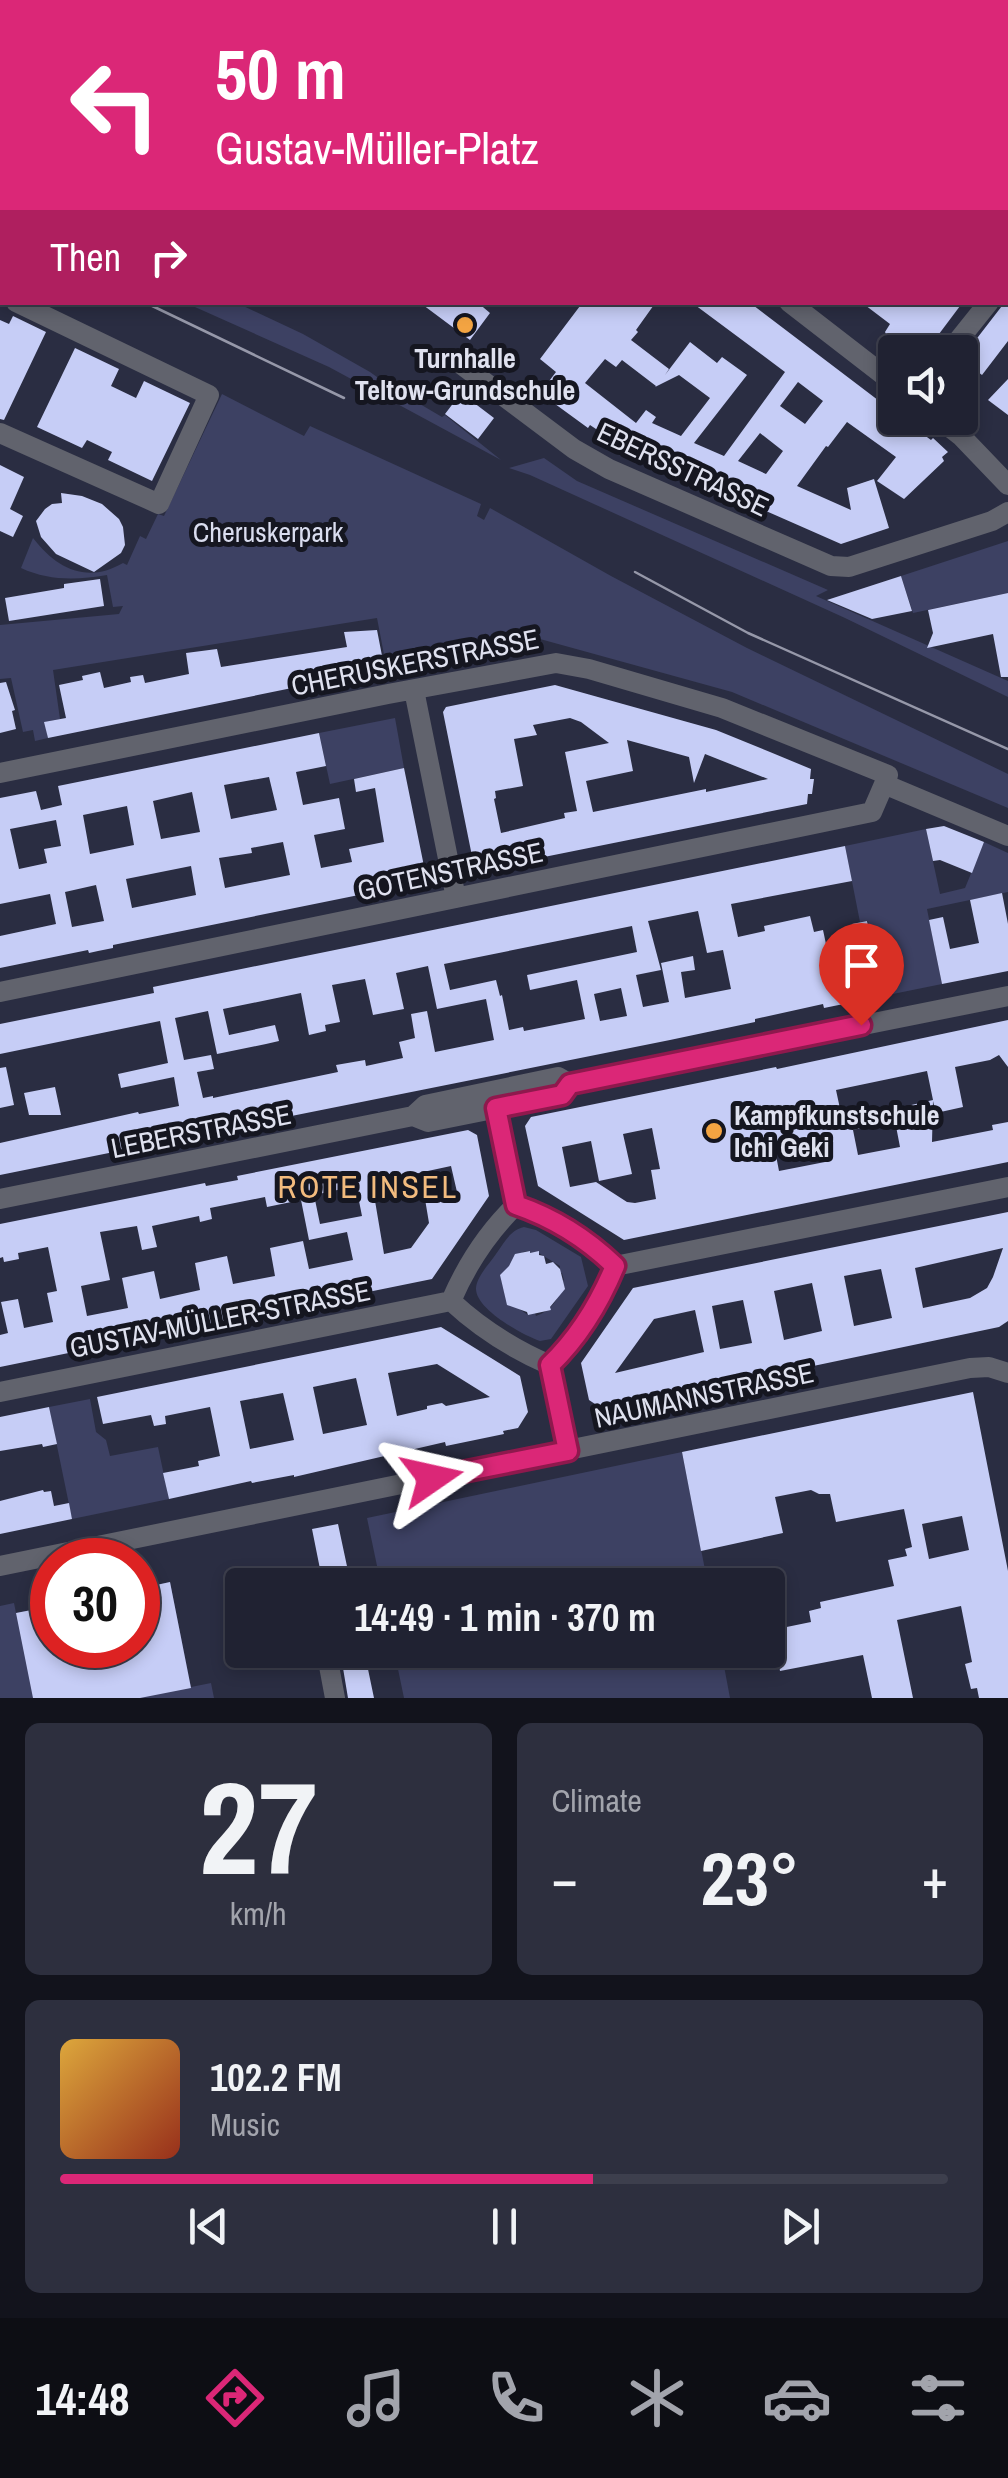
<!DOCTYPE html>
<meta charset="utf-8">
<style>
:root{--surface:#202232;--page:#2d2f3e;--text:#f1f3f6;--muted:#a2a4ac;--line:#3d3f4d;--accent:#db2777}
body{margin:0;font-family:"Archivo Narrow",sans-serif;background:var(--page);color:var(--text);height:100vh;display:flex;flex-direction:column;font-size:38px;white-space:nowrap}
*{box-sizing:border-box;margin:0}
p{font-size:32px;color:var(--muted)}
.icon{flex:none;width:55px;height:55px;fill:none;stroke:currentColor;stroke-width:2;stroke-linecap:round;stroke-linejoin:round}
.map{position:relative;height:1698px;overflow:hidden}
.sheet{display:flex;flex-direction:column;gap:25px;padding:25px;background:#12131c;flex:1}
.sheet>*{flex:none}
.guide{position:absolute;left:0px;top:0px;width:1010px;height:305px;box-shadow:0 5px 15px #0003,0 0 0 2px var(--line);background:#db2777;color:#fff;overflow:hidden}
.controls{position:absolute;left:878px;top:335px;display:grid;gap:20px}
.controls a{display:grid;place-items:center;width:100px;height:100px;border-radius:10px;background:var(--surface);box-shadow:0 5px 15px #0003,0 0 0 2px var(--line);font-size:50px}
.speed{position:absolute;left:30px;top:1538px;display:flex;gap:20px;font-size:50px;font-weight:700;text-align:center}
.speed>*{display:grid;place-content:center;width:130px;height:130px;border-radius:50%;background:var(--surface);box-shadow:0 5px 15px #0003,0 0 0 2px var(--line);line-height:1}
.speed .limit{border:15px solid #d22;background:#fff;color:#111}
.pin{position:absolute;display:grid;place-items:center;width:85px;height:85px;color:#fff;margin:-102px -42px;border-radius:50% 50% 50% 0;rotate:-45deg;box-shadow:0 0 10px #0007}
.pin .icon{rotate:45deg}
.me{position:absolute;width:110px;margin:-55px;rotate:79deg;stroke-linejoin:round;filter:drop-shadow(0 0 8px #0008)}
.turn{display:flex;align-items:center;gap:35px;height:210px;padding:0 50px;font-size:45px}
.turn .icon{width:130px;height:130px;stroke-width:2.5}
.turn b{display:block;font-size:70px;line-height:85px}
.then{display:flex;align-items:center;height:95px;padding:0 50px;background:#0003;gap:20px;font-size:38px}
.big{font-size:75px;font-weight:700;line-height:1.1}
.sheet .tile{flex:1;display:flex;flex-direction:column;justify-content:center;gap:15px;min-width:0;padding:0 35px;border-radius:15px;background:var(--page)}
.sheet .dial{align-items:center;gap:0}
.dial b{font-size:130px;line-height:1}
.song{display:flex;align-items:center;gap:30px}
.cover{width:120px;height:120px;border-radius:15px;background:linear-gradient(135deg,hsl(40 70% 55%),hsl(10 70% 35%))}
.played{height:10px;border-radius:5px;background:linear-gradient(90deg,var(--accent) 60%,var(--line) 60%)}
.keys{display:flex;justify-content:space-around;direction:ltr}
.heat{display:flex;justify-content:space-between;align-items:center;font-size:55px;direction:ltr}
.sheet .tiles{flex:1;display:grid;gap:25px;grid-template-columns:1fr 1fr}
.tile:last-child{grid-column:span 2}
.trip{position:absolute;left:225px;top:1568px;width:560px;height:100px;border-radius:10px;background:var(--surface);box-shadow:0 5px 15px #0003,0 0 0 2px var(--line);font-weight:700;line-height:100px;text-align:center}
.tabs{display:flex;height:160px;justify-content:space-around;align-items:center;background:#0d0e14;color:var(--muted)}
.tabs .icon{width:70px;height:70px}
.tabs .current{color:var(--accent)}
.tabs b{font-size:45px;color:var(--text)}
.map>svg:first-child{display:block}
.green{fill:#3d4163;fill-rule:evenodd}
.building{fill:#c6cdf6;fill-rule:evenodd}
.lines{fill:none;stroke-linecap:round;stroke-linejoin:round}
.minor{stroke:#61636d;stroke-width:20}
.major{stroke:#9195ab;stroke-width:25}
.tram{stroke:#9698a9;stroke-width:2.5}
.route-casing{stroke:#8e194d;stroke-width:25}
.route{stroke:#db2777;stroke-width:18}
.poi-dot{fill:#f3a442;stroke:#151620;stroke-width:4}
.labels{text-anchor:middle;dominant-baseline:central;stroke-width:10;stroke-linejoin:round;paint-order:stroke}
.poi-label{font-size:28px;font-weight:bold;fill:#dfe1ef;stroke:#151620}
.street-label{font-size:28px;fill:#dfe1ef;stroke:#151620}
.park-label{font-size:28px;fill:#daddef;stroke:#151620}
.quarter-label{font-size:32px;letter-spacing:2.5px;fill:#f2bb7e;stroke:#151620}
</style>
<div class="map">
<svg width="1008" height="1698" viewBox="0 0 1008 1698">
<rect width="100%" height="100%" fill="#2a2d42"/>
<path class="green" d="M186 303H237L303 334 370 372 391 387 442 417 445 415 501 460 329 367Z
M222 394 304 436 310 426 481 504 477 516 484 520 490 508 611 576 747 648 1008 774V808L732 692 540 639 387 670 377 618 53 670 60 719 45 722 48 738 35 741 33 730 23 732 11 678 0 679V625L119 614 123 606 113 607 107 575C77 580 49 581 21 568L33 538C57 569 87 584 123 563L127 565 140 536 146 539 158 514 164 516Z
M544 458 577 481 828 590 816 596 1008 681V697L845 618 530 475 509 468Z
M1008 541V593L913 613 901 576Z
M395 718 404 768 330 784 319 733Z
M926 829 940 894 965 888 984 842 1008 853V892L927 909 942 984 883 996 868 921 860 922 845 846Z
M524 1227 536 1230 581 1257 588 1286 551 1339 540 1341C523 1335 475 1309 476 1288 477 1276 490 1263 496 1254 505 1242 509 1231 524 1227ZM529 1251 530 1253 537 1252 560 1266V1273H562L564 1280 562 1281C560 1299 551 1311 536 1316L535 1313 528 1315 506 1300 501 1279 523 1252Z
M90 1399 96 1432 106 1440 110 1456 158 1447 169 1499 72 1519 49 1407Z
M682 1452 708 1585H381L367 1518Z
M170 1582 191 1687 211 1683 214 1698H0V1606L14 1603 16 1613 52 1606V1645H138V1589Z
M394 1650H721L730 1698H404Z"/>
<path class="building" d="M1008 298V341L982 375 961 359 1005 302H1008Z
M419 302H477L490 313 470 340Z
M583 302H656L636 330 638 332 631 340 669 369 665 375 690 342 717 363 722 357 747 375 694 443 724 456 785 372 691 302H749L895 413V418H901L931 440 933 438 948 452 942 457 944 461 904 499 877 481 896 457 847 422 828 447 826 446 797 486 851 510 847 488 874 479 889 528 841 544 625 449 606 434 605 435 590 425 588 428 540 393 556 372 540 359ZM605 359 616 367 622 360 656 386 655 387 679 375 710 398 681 436 652 423 656 417 646 410 636 423 585 383ZM798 382 823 401 805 424 780 406ZM760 433 783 451 766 474 738 461Z
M861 302H963L930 346 926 340 917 337 910 340 905 348 891 344 885 332 890 324Z
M13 316 46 332 4 420 0 419V320L9 324Z
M75 348 119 369 111 386 136 398 144 381 190 403 152 481 108 460 112 452 87 440 82 448 37 427Z
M1008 379V415L988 400Z
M461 393 494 418 478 439 445 414Z
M0 465 24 477 10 509 23 516 13 537 0 531Z
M61 493 82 496 102 504 119 519 123 527 125 545 121 553 94 572 56 554 41 537 36 521 45 509 52 504 62 503Z
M901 576 912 611 872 619 827 600Z
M100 579 104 606 9 621 5 598 64 588V584Z
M1008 593V677H1001L993 634 927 648 933 633 928 610Z
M377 630 384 666 380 670 48 738 44 722 66 718 59 685 83 680 82 676 100 672 104 688 131 682 130 677 143 675 145 683 189 674 186 653 217 649 221 667 347 647 344 632Z
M6 682 15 710 12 711 16 729 0 733V683Z
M555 685 716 730 770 752 811 769 810 779H814L812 794H808L807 804 475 871 443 712 446 707ZM570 718 581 722 609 743 565 752 577 811 564 813 565 818 501 833 494 799 496 798 495 791 523 786 514 739 537 735 533 725ZM627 740 689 757 694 783 705 754 768 779 706 792V789L593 812 586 781 633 771Z
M319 733 326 766 296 772 303 805 339 798 345 829 314 835 321 868 352 862 349 849 384 842 375 788 356 792 354 779 404 768 426 876 423 882 113 945V948L98 951 89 953 88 950 0 968V936L56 924 50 894 0 904V798L36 791 41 810 62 805 58 786ZM269 777 277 810 231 819 224 785ZM192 792 200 832 161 839 153 801ZM127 806 134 845 90 854 83 815ZM56 820 61 846 44 849 47 863 19 869 10 829ZM283 842 290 875 225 888 219 858 252 853 251 848ZM191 866 196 895 132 908 126 879ZM96 885 104 921 72 927 65 892Z
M944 826 984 842 972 873 940 860 933 861 926 829Z
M845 846 852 881 731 904 738 937 765 931 764 926 810 916 814 932 823 930 832 972 860 966 852 924 867 921 883 996 824 1008 823 1004 755 1019V1022L670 1040 227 1129 225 1122 196 1127 198 1135 0 1175V1143L138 1112 139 1114 179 1106 174 1077 121 1088 118 1074 168 1063 160 1021 0 1054V1024L154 993 153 987ZM698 911 707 953 723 950 731 989 685 998 681 972 695 970 693 956 661 963 669 1002 643 1007 636 975 661 970 648 921ZM632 926 637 952 527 975 530 990 577 980 585 1019 524 1031 523 1027 509 1030 502 995 500 996 496 980 450 990 444 964ZM428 966 437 1009 486 999 494 1040 435 1052 427 1011 411 1014 415 1038 399 1042 403 1058 366 1066 365 1060 336 1065 338 1072 213 1098V1096L203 1098 197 1072 214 1069 211 1055 184 1060 175 1018 208 1011 217 1054 266 1044 279 1041 275 1025 229 1035 223 1009 301 993 309 1035 326 1031 325 1025 340 1022 332 985 365 979 373 1015 404 1009 396 973ZM621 988 627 1016 600 1021 594 994Z
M1002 893 1008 924V971L942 984 929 920 943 917 950 949 979 943 970 900Z
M1008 1020V1067L999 1055 990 1060 955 1067 963 1107 936 1113 933 1101 932 1142 993 1130 992 1125 1008 1122V1162L624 1240 538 1186 525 1126 531 1117 776 1067 777 1069ZM927 1071 933 1100 907 1106 909 1118 895 1121 900 1147 858 1155 853 1130 878 1124 876 1111 842 1118 836 1090ZM652 1128 660 1169 651 1170 656 1199 635 1203 627 1202 596 1182 570 1187 562 1147 591 1141 599 1181 632 1174 623 1134ZM819 1136 825 1162 779 1171 774 1145Z
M6 1067 14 1105 0 1108V1068Z
M55 1087 61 1115H29L24 1093Z
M468 1130 477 1135 489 1196 432 1279 0 1367V1335L8 1333 1 1302 18 1299 24 1328 53 1322 47 1293 57 1291 48 1247 18 1253 19 1259 4 1262 3 1257 0 1258V1224L205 1183 206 1186 238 1180 237 1176ZM451 1166 457 1192 425 1199 429 1223 411 1248 384 1254 373 1189 387 1186 386 1180ZM356 1186 362 1216 320 1224 314 1195ZM265 1197 267 1207 301 1200 309 1240 347 1232 353 1260 309 1269 303 1241 270 1248 275 1276 233 1284 227 1256 195 1263 200 1290 160 1299 154 1271 122 1278 128 1308 87 1316 81 1286 110 1280 100 1232 137 1226 142 1250 157 1247 152 1226 199 1216 200 1222 212 1219 210 1208Z
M1008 1212V1321L999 1327 604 1410 589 1400 581 1363 633 1288ZM1003 1248 993 1277 987 1288 970 1298 923 1308 915 1268ZM881 1269 892 1318 854 1326 844 1276ZM812 1283 822 1331 784 1340 774 1291ZM743 1300 752 1343 720 1349 712 1306ZM695 1310 704 1352 615 1373 654 1319Z
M530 1251V1253L539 1251V1255L544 1256 546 1264 553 1262 560 1269 565 1289 550 1307 551 1310 528 1315 527 1312 507 1305 500 1275 509 1266 515 1254Z
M441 1327 520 1376 528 1412 518 1428 503 1431 504 1434 446 1446 445 1442 294 1477V1475L252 1483 251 1481 169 1499 163 1473 199 1466 198 1461 220 1456 210 1407 165 1416 166 1424 154 1426 151 1415 103 1424 97 1397ZM437 1364 490 1397 446 1406 442 1403 427 1406V1409L397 1416 388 1373ZM356 1378 367 1425 323 1434 313 1387ZM283 1393 294 1440 250 1449 240 1401Z
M973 1392 1008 1571V1698H979L977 1688 971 1689 965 1664 972 1662 961 1606 897 1620 913 1698H872L863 1655 780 1671 772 1630 811 1622 809 1611 821 1608 820 1602 894 1586 888 1560 907 1556 905 1549 912 1547 904 1509 836 1522 830 1494H819L811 1490 775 1497 783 1533 701 1551 682 1452ZM962 1516 969 1550 929 1559 922 1524Z
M49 1407 57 1444 43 1447 42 1444 0 1451V1417Z
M43 1490 44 1492 51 1491 54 1506 69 1503 72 1519 0 1534V1501Z
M338 1524 351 1585H326L320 1569 312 1529Z
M170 1582 191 1688 140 1698H33L16 1613 52 1606V1645H138V1589Z
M340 1650H364L374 1698H348Z"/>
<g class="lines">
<path class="minor" d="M392 0 395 2
M96 2 98 0
M0 117 2 118
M1008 280V279
M0 295 2 296
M789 302 895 384
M918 352V351
M949 352 989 302
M454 359 574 449 609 469 831 566 849 567 992 521 1008 512
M938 418 961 436 1008 485
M0 433 159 504 209 395 16 302
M414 690 456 898
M0 773 388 694 556 663 589 669 722 708 888 775 872 812 0 992
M884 784 1008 836
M494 1098 516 1205
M413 1116 428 1122 562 1095 570 1084
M0 1199 413 1116 425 1105 558 1077 570 1084 1008 996
M516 1205C554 1218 586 1239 615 1266 600 1302 578 1338 550 1365 513 1349 480 1328 451 1301 467 1264 488 1232 516 1205Z
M615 1266 1008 1187
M550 1365 568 1451
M0 1392 451 1301
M0 1566 970 1368 989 1367 1008 1373
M311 1579 313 1585
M326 1650 335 1698"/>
<path class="major" d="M930 0 933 2
M983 0 986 2"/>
<path class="tram" d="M0 234 2 235
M144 302 344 398
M635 572 748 633 1008 749"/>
</g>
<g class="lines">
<defs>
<path id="route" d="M432 1478 568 1451 550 1365C578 1338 600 1302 615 1266 587 1239 554 1218 516 1205L496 1108 562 1095 570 1084 861 1025"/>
</defs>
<use href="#route" class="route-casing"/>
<use href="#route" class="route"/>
</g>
<g class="poi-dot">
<circle cx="465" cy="325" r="10"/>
<circle cx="714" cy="1131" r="10"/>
</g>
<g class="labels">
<g class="poi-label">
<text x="465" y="358">Turnhalle<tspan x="465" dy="32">Teltow-Grundschule</tspan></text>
<text x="734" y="1115" text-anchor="start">Kampfkunstschule<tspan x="734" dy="32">Ichi Geki</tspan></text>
</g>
<g class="street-label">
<text transform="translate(683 469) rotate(25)">EBERSSTRASSE</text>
<text transform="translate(415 662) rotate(-11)">CHERUSKERSTRASSE</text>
<text transform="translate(450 871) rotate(-12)">GOTENSTRASSE</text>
<text transform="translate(201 1131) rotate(-11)">LEBERSTRASSE</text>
<text transform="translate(220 1319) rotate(-11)">GUSTAV-MÜLLER-STRASSE</text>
<text transform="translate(704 1395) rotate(-12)">NAUMANNSTRASSE</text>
</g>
<g class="park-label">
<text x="268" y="532">Cheruskerpark</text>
</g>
<g class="quarter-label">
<text x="368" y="1186">ROTE INSEL</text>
</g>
</g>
</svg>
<div class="controls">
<a><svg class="icon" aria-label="sound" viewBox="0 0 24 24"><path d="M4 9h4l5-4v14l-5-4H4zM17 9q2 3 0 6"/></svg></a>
</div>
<div class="speed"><div class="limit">30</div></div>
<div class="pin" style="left:861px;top:1025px;background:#d93025"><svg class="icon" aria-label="arrive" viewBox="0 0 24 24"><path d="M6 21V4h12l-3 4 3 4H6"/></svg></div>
<svg class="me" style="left:432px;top:1478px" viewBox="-20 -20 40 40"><path d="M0-17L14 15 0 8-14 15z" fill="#db2777" stroke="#fff" stroke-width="4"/></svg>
<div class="trip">14:49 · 1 min · 370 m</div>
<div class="guide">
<div class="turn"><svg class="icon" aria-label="left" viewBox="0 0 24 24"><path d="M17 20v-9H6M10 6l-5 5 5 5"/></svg><div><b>50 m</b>Gustav-Müller-Platz</div></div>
<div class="then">Then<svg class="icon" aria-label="right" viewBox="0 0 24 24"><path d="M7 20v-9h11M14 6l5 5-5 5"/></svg></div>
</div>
</div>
<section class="sheet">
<div class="tiles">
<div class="tile dial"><b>27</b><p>km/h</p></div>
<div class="tile"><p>Climate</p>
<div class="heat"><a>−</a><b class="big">23°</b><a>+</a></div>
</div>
<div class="tile">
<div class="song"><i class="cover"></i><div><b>102.2 FM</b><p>Music</p></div></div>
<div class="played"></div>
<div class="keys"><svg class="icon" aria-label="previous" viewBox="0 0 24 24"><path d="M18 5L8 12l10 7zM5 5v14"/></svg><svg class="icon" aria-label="pause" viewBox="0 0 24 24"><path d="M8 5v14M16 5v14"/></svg><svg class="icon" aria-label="next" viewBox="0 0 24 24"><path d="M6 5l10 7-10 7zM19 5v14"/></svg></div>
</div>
</div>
</section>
<nav class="tabs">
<b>14:48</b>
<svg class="icon current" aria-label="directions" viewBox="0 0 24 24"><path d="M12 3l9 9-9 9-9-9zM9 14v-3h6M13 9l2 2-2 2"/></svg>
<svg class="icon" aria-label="music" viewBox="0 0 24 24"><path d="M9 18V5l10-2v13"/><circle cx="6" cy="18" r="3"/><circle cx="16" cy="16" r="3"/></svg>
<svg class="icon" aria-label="phone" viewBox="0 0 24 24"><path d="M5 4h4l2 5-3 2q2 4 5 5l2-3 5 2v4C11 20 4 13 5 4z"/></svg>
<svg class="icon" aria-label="climate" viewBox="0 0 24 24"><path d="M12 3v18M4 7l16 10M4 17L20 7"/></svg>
<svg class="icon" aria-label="car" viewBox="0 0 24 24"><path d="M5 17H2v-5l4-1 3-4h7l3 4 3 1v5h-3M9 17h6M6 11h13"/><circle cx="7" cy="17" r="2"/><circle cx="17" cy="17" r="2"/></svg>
<svg class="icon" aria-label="filters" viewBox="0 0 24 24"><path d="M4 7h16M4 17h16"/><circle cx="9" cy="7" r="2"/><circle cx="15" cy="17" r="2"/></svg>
</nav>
